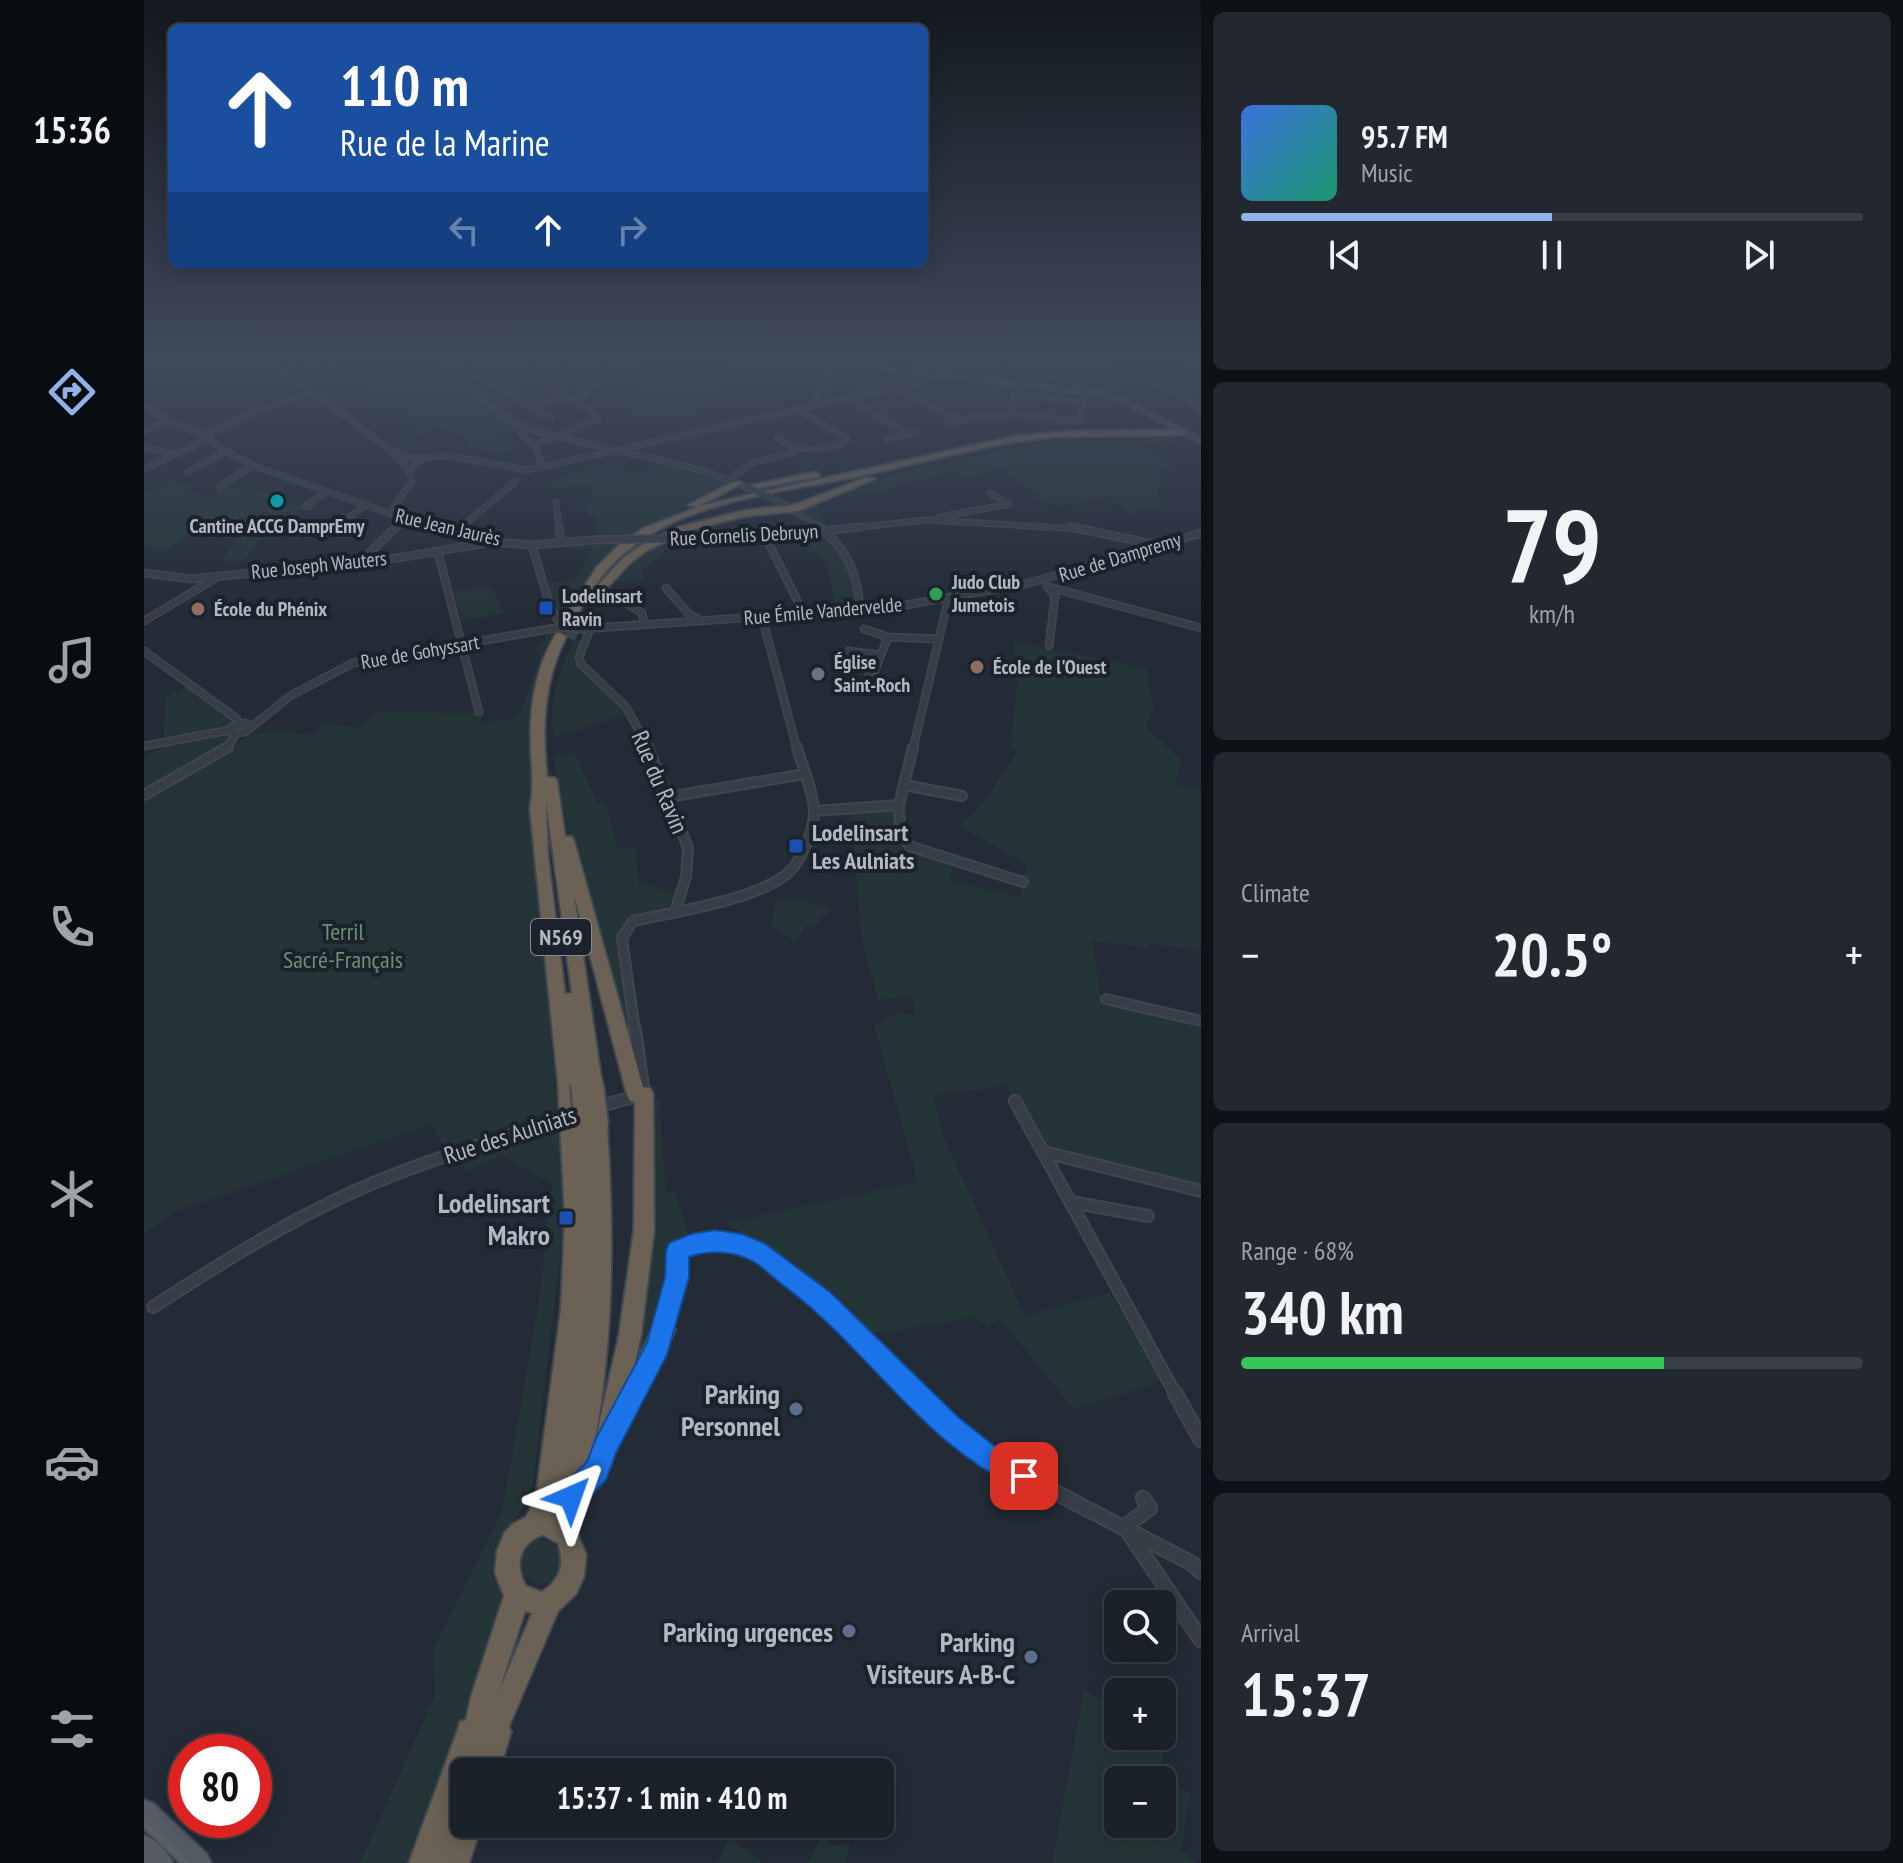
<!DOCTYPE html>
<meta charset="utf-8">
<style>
:root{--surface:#1a2028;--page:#232830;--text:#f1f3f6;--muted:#9fa3a8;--line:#383e45;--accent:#8fb2ea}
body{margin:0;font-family:"PT Sans Narrow",sans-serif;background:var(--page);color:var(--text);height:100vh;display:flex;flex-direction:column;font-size:30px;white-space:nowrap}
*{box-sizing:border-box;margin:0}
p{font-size:26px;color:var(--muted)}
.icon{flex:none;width:44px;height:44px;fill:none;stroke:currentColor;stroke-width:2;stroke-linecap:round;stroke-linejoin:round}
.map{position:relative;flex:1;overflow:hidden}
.drawer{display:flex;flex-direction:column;gap:12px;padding:12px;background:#0e1216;width:702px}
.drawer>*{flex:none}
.banner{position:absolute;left:24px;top:24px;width:760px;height:244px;border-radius:12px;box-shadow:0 4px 20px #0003,0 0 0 2px var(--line);background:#1a4fa0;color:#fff;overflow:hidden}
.controls{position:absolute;left:960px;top:1590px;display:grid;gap:16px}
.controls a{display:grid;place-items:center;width:72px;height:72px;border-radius:12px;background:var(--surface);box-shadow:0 4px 20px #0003,0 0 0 2px var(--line);font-size:40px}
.speed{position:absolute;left:24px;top:1734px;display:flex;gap:16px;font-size:40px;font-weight:700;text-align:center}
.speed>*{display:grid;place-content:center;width:104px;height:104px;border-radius:50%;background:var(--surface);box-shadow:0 4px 20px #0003,0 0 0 2px var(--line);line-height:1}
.speed .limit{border:12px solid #d22;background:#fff;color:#111}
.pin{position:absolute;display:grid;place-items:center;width:68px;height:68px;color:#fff;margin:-34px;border-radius:16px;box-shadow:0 4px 12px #0006}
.me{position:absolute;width:88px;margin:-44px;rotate:43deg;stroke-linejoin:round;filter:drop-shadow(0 0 6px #0008)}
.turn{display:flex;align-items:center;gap:28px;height:168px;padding:0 40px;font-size:36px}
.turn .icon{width:104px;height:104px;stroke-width:2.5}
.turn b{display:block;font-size:56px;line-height:68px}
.lanes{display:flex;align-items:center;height:76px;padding:0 40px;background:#0003;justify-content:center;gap:40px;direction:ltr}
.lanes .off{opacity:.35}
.big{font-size:60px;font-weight:800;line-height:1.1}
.drawer .tile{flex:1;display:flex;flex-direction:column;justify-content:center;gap:12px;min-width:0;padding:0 28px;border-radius:12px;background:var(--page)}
.drawer .dial{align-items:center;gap:0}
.dial b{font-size:104px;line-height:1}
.song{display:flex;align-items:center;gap:24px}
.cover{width:96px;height:96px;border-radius:12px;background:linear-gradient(135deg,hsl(220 70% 55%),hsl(160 70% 35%))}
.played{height:8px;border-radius:4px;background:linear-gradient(90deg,var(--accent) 50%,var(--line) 50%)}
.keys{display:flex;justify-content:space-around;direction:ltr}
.heat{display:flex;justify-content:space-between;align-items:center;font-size:44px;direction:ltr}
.charge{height:12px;border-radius:6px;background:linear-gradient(90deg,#34c759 68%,var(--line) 0)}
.trip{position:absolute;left:306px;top:1758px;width:444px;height:80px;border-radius:12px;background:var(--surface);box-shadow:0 4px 20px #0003,0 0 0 2px var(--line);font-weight:800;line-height:80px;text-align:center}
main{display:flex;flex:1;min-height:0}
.dock{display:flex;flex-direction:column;width:144px;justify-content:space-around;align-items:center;background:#0a0d10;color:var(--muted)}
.dock .icon{width:56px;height:56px}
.dock .current{color:var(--accent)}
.dock b{font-size:36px;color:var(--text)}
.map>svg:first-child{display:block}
.green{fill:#253537;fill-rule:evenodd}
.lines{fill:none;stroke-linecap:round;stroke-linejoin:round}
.highway-tunnel{stroke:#38404b;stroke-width:12;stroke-dasharray:12 6;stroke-linecap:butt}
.street-far4-casing{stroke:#404650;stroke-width:7}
.street-far3-casing{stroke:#404650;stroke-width:9}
.street-far2-casing{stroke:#404650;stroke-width:12}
.street-far1-casing{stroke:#404650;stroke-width:14}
.street-casing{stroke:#404650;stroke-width:17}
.secondary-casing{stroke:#404650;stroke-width:4}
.primary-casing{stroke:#404650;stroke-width:4}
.highway-casing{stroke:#414851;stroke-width:4}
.street-far4{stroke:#373d46;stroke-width:5}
.street-far3{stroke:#373d46;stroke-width:6}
.street-far2{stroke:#373d46;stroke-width:8}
.street-far1{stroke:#373d46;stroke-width:10}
.street{stroke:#373d46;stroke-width:13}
.secondary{fill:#454c59;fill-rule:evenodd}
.primary{fill:#555c66;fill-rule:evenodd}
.highway{fill:#6b6255;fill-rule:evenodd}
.tram{stroke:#59616d;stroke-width:3}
.street-bridge-far1-casing{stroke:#404650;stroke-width:7;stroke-linecap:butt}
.street-bridge-casing{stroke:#404650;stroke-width:9;stroke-linecap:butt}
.highway-bridge-casing{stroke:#414851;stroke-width:24;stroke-linecap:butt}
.street-bridge-far1{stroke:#373d46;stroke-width:5}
.street-bridge{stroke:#373d46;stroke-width:6}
.highway-bridge{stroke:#6b6255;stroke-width:20}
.route{fill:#1a73e8;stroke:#114b97;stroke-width:2}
.culture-dot{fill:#0f9aa8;stroke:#1c222b;stroke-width:3}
.leisure-dot{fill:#2e9e5b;stroke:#1c222b;stroke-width:3}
.transit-dot{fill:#1a4fb4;stroke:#1c222b;stroke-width:3}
.education-dot{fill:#8d6e63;stroke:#1c222b;stroke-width:3}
.worship-dot{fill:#6b7280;stroke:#1c222b;stroke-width:3}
.service-dot{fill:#5c6f8a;stroke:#1c222b;stroke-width:3}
.labels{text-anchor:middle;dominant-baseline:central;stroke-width:8;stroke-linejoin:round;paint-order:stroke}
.far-poi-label{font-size:20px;font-weight:bold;fill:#b1b8c3;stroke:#1c222b;text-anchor:start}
.far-street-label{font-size:20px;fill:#b1b8c3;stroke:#1c222b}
.shield{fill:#1c222b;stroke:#848b95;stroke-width:2}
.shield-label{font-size:22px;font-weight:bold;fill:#b1b8c3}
.street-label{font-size:24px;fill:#b1b8c3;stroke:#1c222b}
.poi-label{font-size:24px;font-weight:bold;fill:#b1b8c3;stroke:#1c222b;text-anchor:start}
.park-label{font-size:24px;fill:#6c9074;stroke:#1c222b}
.near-poi-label{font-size:28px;font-weight:bold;fill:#b1b8c3;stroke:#1c222b;text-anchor:end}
</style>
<main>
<nav class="dock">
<b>15:36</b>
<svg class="icon current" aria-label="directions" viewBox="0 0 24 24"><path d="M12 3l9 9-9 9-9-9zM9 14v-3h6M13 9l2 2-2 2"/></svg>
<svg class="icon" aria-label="music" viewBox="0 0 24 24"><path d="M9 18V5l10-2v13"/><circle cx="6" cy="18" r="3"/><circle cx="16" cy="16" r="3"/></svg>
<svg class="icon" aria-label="phone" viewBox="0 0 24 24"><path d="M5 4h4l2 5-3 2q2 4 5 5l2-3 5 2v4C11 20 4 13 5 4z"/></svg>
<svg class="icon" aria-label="climate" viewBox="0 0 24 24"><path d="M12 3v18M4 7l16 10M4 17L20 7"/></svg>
<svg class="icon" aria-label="car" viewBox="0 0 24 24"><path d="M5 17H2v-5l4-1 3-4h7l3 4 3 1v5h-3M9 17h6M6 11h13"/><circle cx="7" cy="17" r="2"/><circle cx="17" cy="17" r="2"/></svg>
<svg class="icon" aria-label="filters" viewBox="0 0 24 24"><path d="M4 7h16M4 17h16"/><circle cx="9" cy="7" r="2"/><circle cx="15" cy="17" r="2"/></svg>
</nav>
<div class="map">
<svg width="1057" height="1863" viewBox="0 0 1057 1863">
<rect width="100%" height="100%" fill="#232b36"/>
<path class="green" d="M176 358H293L308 360 295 368 300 371 293 382 320 385 379 429 354 436 367 449 358 452 322 448 326 440 304 431 311 429 306 425 244 444 240 442 282 429 264 419 274 415 245 402 238 404Z
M484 358H583L580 365 606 370 601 383H582C571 398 557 405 545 419L482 411 505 383 483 378 498 360Z
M980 358H1009L1057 371V412L1035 394 977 366Z
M1043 438 1046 440 1000 446 1008 451 1005 453 1028 466 1011 471 1020 482 1041 486H1014L1016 507 992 511 995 514 991 516 962 496C937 502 911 513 888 497L892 495 857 468 821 479 809 471 756 484 747 489 703 497 699 494 673 504 685 528 655 510 755 473 896 442Z
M516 462 586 481V484L484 539 454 538 450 516H444L440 504 448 503 447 486 399 488C427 466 469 468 502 474Z
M23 480 52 485 44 492 69 496 83 486 132 495 124 502 161 507 137 530 121 532 100 561 77 562 94 537 67 530 58 537 45 533 22 551 0 547V495Z
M677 534C705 550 714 578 709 608L692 609 682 562 672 552H665L652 535Z
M532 541 498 571 500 580 465 583C482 562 505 542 532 541Z
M481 542 447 572 421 618H415L406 598 404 583 432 579 449 548 425 550 423 543Z
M347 585 360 614 317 620 310 591Z
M401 632 416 637 404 662 385 721 390 839 413 1108 301 1148 287 1124 32 1211 0 1233V758L19 747 22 697 46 685 93 721 87 727 92 738 70 760 106 735 134 731 169 735 179 724 214 728 234 712 337 713V723L374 718 396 658 391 650 401 640Z
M430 640H444L437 660 482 715 410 737C403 702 415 671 430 640Z
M871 642 1002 669 1010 707 1002 727 1036 759 1032 784 1057 790V950L1006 943V948L949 941 956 995 1057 1021V1191L900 1152 862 1085 789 1096 801 1140 881 1316 966 1293 1019 1381 929 1409 856 1318 844 1326 831 1317 721 1335 660 1277 583 1223 774 1182 730 1025 754 1013 771 1015 768 996 734 1000 718 940 706 812 753 810 765 846 810 863 806 882 876 897 883 865 816 826 835 808 874 751 867 748 875 661 871 660Z
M431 753 453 802 462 804 474 849 491 846 495 884 530 892 529 903C513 916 498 911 479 930L476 953 488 1053 429 851 409 757Z
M644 898 688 909 669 927 662 926 652 941 627 927 632 902Z
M508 1096 515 1099 522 1193 532 1192 547 1245 533 1251 514 1347 483 1388 511 1221Z
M409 1130 415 1133 426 1171 387 1499C366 1521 356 1545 347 1573L357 1591 356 1623 268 1863H216L291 1696 289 1650 358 1512 396 1296 408 1183 357 1156 321 1171 316 1160Z
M375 1562a22 22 0 1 1 44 0a22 22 0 1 1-44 0Z
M940 1691 974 1707V1736H1018V1707L1024 1711 1017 1775 1046 1793 1037 1850 1052 1863H908ZM974 1780H1018V1824H974Z
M678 1834 689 1846 706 1844 702 1863H664Z
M585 1837 619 1863H574Z"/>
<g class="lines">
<path class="highway-tunnel" d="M425 638 436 619"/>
<defs>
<path id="street-far4" d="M123 358 248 451 265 470
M329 358 320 384 357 415 390 431 557 470 603 487
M329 358 357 364 363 358
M866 358 954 393
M0 364 26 358
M391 365 399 358
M737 368 741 358
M137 369 171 358
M992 371 1035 394 1057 411
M324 373C357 381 376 403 407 418
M840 380 881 363 909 358
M352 382 387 379 411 381
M873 384 867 413 935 422 941 392
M751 388 817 421
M871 394 939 403
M967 396 979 358
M704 398 762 433
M434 401 475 358
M0 404 26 422 61 436 81 451 113 467 250 515 302 529
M382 405 420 400
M669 405 691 362
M803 424 836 416 860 418 867 413
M0 431 24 421
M377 434 390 445
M59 436 113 411 168 393
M633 438C657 454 673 450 700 443L703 439 653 409
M742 439 772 432
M0 448 30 454
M248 451 265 458 306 456 384 470 751 388 776 382 789 374
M399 466 390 445 454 419 443 408 405 388 434 358
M0 469 64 439
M43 472 82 452
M585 479 610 462 651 452
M76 486 110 465
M412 502 415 529
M638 503 678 529
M165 507 161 506 183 491
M245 513 268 482 265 470 279 459
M795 517 865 504 846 493
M188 529 222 505
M250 529 262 518
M315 529 371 482
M698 529 783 520 937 529"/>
<path id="street-far3" d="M295 527 350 542 388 545 449 540
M415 527 417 541
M675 527C704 549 714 575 716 610
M927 527 1014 545
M313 531 318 527
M183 533 191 527
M621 536 660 614
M535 538 643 535 716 527
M294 552 335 712
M217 561 252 527
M0 573 47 579 241 560 348 542
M903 586 911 596 905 646
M905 587 1057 628
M522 588 545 614 556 620
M480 597V602L498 613 500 624
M618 617 653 749
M0 621 75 576
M447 627 435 657 437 664 482 707 505 749
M436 629 745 608 885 583 1057 533
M720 629 744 637
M0 651 93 719 95 724
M704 651 737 655
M724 673 731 670 744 637 794 639
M101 723 105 725 102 732 87 733 89 726Z
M105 729 146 696 209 663 417 627 405 603 388 545
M0 746 86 730
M83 749 91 735
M769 749 803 605 802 598"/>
<path id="street-far2" d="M504 747 544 848 542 877 531 912
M760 785 818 796
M0 795 84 747
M524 797 661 774
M755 805 756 829 765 846 879 882
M670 811 755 805 769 747
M962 999 1057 1021
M491 1031 478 938 489 921C530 912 611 900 643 874 658 861 669 832 670 813 670 792 658 767 653 747"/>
<path id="street-far1" d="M871 1101 1032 1395
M453 1107 500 1094 491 1029
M900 1152 1057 1191
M927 1202 1004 1216
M9 1307C74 1265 140 1223 211 1191 280 1160 353 1140 425 1117
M520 1330 533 1277V1251L571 1241 598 1245 612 1251 678 1300 775 1395"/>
<path id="street" d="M773 1393 822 1442 855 1463 1049 1564 1057 1572
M1031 1393 1057 1440
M980 1527 1006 1508 999 1498
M983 1530 1057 1640"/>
<path id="secondary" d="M649 358H665L958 392 984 401 1057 438V443L980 403 957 396Z"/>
<path id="primary" d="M0 1800 9 1803 63 1854 67 1863H36L0 1829Z
M0 1835C13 1840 23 1850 29 1863H0Z"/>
<path id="highway" d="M1038 430 1041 431V435L911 437 871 442C819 451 768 465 716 476 622 496 500 503 446 594L478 559 496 546 535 527 602 510 650 505 723 477 731 479 654 511 602 516 543 531 504 550 486 563 453 599 444 597 430 620 420 618 452 568 476 544 500 528 559 505 871 436 929 431Z
M671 472 676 475 674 477 603 490 598 487Z
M591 481 599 483 553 507 544 505Z
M416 633 422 637C399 683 398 727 403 777L411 778 413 781 421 836 428 837 430 841 499 1087 506 1088 509 1094 510 1230 497 1335 490 1367 512 1322 520 1319 528 1322 531 1330 481 1433 475 1435 467 1465 455 1487 435 1505 430 1525 442 1555 440 1576 432 1594 414 1611 365 1726 367 1732 355 1772H320V1824H338L325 1863H265L313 1732 316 1722 322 1720 327 1697 360 1596 351 1573 353 1551 361 1532 369 1524 382 1517 392 1497 417 1309 421 1217 414 1083 386 809C390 789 388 772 387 752 385 710 390 671 412 634ZM402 801 428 993 421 994 404 857ZM430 895 483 1095 486 1101 491 1102 490 1230 475 1335 448 1455C470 1346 470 1236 463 1125L461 1119 454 1117 449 1119 447 1113 440 1111 434 1113 433 1090 449 1092 455 1089 458 1084ZM399 1535 414 1543C421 1564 417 1579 398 1592L382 1586C370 1566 375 1542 399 1535ZM381 1611 388 1613 355 1691Z"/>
</defs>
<use href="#street-far4" class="street-far4-casing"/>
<use href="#street-far3" class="street-far3-casing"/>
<use href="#street-far2" class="street-far2-casing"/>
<use href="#street-far1" class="street-far1-casing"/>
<use href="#street" class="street-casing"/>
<use href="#secondary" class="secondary-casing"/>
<use href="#primary" class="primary-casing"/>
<use href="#highway" class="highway-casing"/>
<use href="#street-far4" class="street-far4"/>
<use href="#street-far3" class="street-far3"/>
<use href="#street-far2" class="street-far2"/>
<use href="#street-far1" class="street-far1"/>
<use href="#street" class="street"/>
<use href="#secondary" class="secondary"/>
<use href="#primary" class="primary"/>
<use href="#highway" class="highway"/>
<path class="tram" d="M0 1823 43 1863"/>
<defs>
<path id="street-bridge-far1" d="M603 487 638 503"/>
<path id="street-bridge" d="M449 540 535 538
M417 627 436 629"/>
<path id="highway-bridge" d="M437 1084 440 1119
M449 1084 454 1125"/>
</defs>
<use href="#street-bridge-far1" class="street-bridge-far1-casing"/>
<use href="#street-bridge" class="street-bridge-casing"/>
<use href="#highway-bridge" class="highway-bridge-casing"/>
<use href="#street-bridge-far1" class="street-bridge-far1"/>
<use href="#street-bridge" class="street-bridge"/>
<use href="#highway-bridge" class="highway-bridge"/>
</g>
<linearGradient id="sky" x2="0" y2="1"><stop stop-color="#13181e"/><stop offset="0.58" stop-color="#3f4a5d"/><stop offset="1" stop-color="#3f4a5d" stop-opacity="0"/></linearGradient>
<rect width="1057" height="619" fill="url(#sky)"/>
<path class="route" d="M571 1230 598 1234 620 1243 686 1292 814 1417 849 1445 890 1467 894 1476 890 1486 880 1490C782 1449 726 1351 644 1289 630 1279 615 1262 599 1257 583 1251 561 1251 545 1257V1277L523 1355 472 1453 462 1480 437 1506 427 1510 417 1506 413 1497 417 1487 443 1462 452 1438 503 1343 521 1277 522 1251 525 1243 547 1234Z"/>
<circle class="culture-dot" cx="133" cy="501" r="8"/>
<circle class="leisure-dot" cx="792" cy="594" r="8"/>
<g class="transit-dot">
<rect x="394" y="600" width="16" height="16" rx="4"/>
<rect x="644" y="838" width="16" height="16" rx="4"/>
<rect x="414" y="1210" width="16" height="16" rx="4"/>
</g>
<g class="education-dot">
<circle cx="54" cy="609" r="8"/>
<circle cx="833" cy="667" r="8"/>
</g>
<circle class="worship-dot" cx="674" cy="674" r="8"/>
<g class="service-dot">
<circle cx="652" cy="1409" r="8"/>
<circle cx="705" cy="1631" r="8"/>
<circle cx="887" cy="1657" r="8"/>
</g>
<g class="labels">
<g class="far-poi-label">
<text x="133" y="526" text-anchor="middle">Cantine ACCG DamprEmy</text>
<text x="808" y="582">Judo Club<tspan x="808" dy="23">Jumetois</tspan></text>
<text x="418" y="596">Lodelinsart<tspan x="418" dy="23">Ravin</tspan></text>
<text x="70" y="609">École du Phénix</text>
<text x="690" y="662">Église<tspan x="690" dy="23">Saint-Roch</tspan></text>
<text x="849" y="667">École de l'Ouest</text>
</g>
<g class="far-street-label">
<text transform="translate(304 527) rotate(13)">Rue Jean Jaurès</text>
<text transform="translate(600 535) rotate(-3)">Rue Cornelis Debruyn</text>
<text transform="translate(976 557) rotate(-17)">Rue de Dampremy</text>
<text transform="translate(175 565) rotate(-6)">Rue Joseph Wauters</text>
<text transform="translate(679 611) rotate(-5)">Rue Émile Vandervelde</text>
<text transform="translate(276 652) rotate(-10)">Rue de Gohyssart</text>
</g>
<rect class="shield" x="387" y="919" width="60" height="36" rx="6"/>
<g class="shield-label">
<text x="417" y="937">N569</text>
</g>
<g class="street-label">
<text transform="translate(516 782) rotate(67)">Rue du Ravin</text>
<text transform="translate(366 1135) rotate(-18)">Rue des Aulniats</text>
</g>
<g class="poi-label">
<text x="668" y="832">Lodelinsart<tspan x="668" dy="28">Les Aulniats</tspan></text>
</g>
<g class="park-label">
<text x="199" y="931">Terril<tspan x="199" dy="28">Sacré-Français</tspan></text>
</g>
<g class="near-poi-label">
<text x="406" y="1202">Lodelinsart<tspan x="406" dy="32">Makro</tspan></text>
<text x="636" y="1393">Parking<tspan x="636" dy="32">Personnel</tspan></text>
<text x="689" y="1631">Parking urgences</text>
<text x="871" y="1641">Parking<tspan x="871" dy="32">Visiteurs A-B-C</tspan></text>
</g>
</g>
</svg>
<div class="controls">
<a><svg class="icon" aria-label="search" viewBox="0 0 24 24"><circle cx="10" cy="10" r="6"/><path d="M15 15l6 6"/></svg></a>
<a>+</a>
<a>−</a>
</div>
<div class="speed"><div class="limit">80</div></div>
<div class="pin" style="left:880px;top:1476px;background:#d93025"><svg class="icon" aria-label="arrive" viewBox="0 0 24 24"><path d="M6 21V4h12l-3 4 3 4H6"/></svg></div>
<svg class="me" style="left:427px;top:1497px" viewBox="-20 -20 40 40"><path d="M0-17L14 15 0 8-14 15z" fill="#1a73e8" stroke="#fff" stroke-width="4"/></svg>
<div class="trip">15:37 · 1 min · 410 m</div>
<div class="banner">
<div class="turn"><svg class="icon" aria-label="ahead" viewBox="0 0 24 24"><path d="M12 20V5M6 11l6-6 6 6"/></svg><div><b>110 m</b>Rue de la Marine</div></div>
<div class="lanes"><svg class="icon off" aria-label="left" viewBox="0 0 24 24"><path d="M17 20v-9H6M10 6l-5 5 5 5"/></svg><svg class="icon" aria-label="ahead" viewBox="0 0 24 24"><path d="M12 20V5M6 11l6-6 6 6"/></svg><svg class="icon off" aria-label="right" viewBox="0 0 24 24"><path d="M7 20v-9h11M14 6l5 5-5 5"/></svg></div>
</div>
</div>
<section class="drawer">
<div class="tile">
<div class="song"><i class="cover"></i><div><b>95.7 FM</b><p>Music</p></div></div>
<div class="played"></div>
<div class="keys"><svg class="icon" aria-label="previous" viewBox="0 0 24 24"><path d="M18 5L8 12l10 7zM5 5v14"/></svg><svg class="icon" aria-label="pause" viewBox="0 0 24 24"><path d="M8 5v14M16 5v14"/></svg><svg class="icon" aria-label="next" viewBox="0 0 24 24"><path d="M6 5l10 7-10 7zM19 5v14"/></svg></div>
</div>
<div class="tile dial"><b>79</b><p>km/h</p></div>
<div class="tile"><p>Climate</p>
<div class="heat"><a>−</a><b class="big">20.5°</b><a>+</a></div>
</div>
<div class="tile"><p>Range · 68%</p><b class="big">340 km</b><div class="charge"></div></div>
<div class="tile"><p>Arrival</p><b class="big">15:37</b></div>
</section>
</main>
